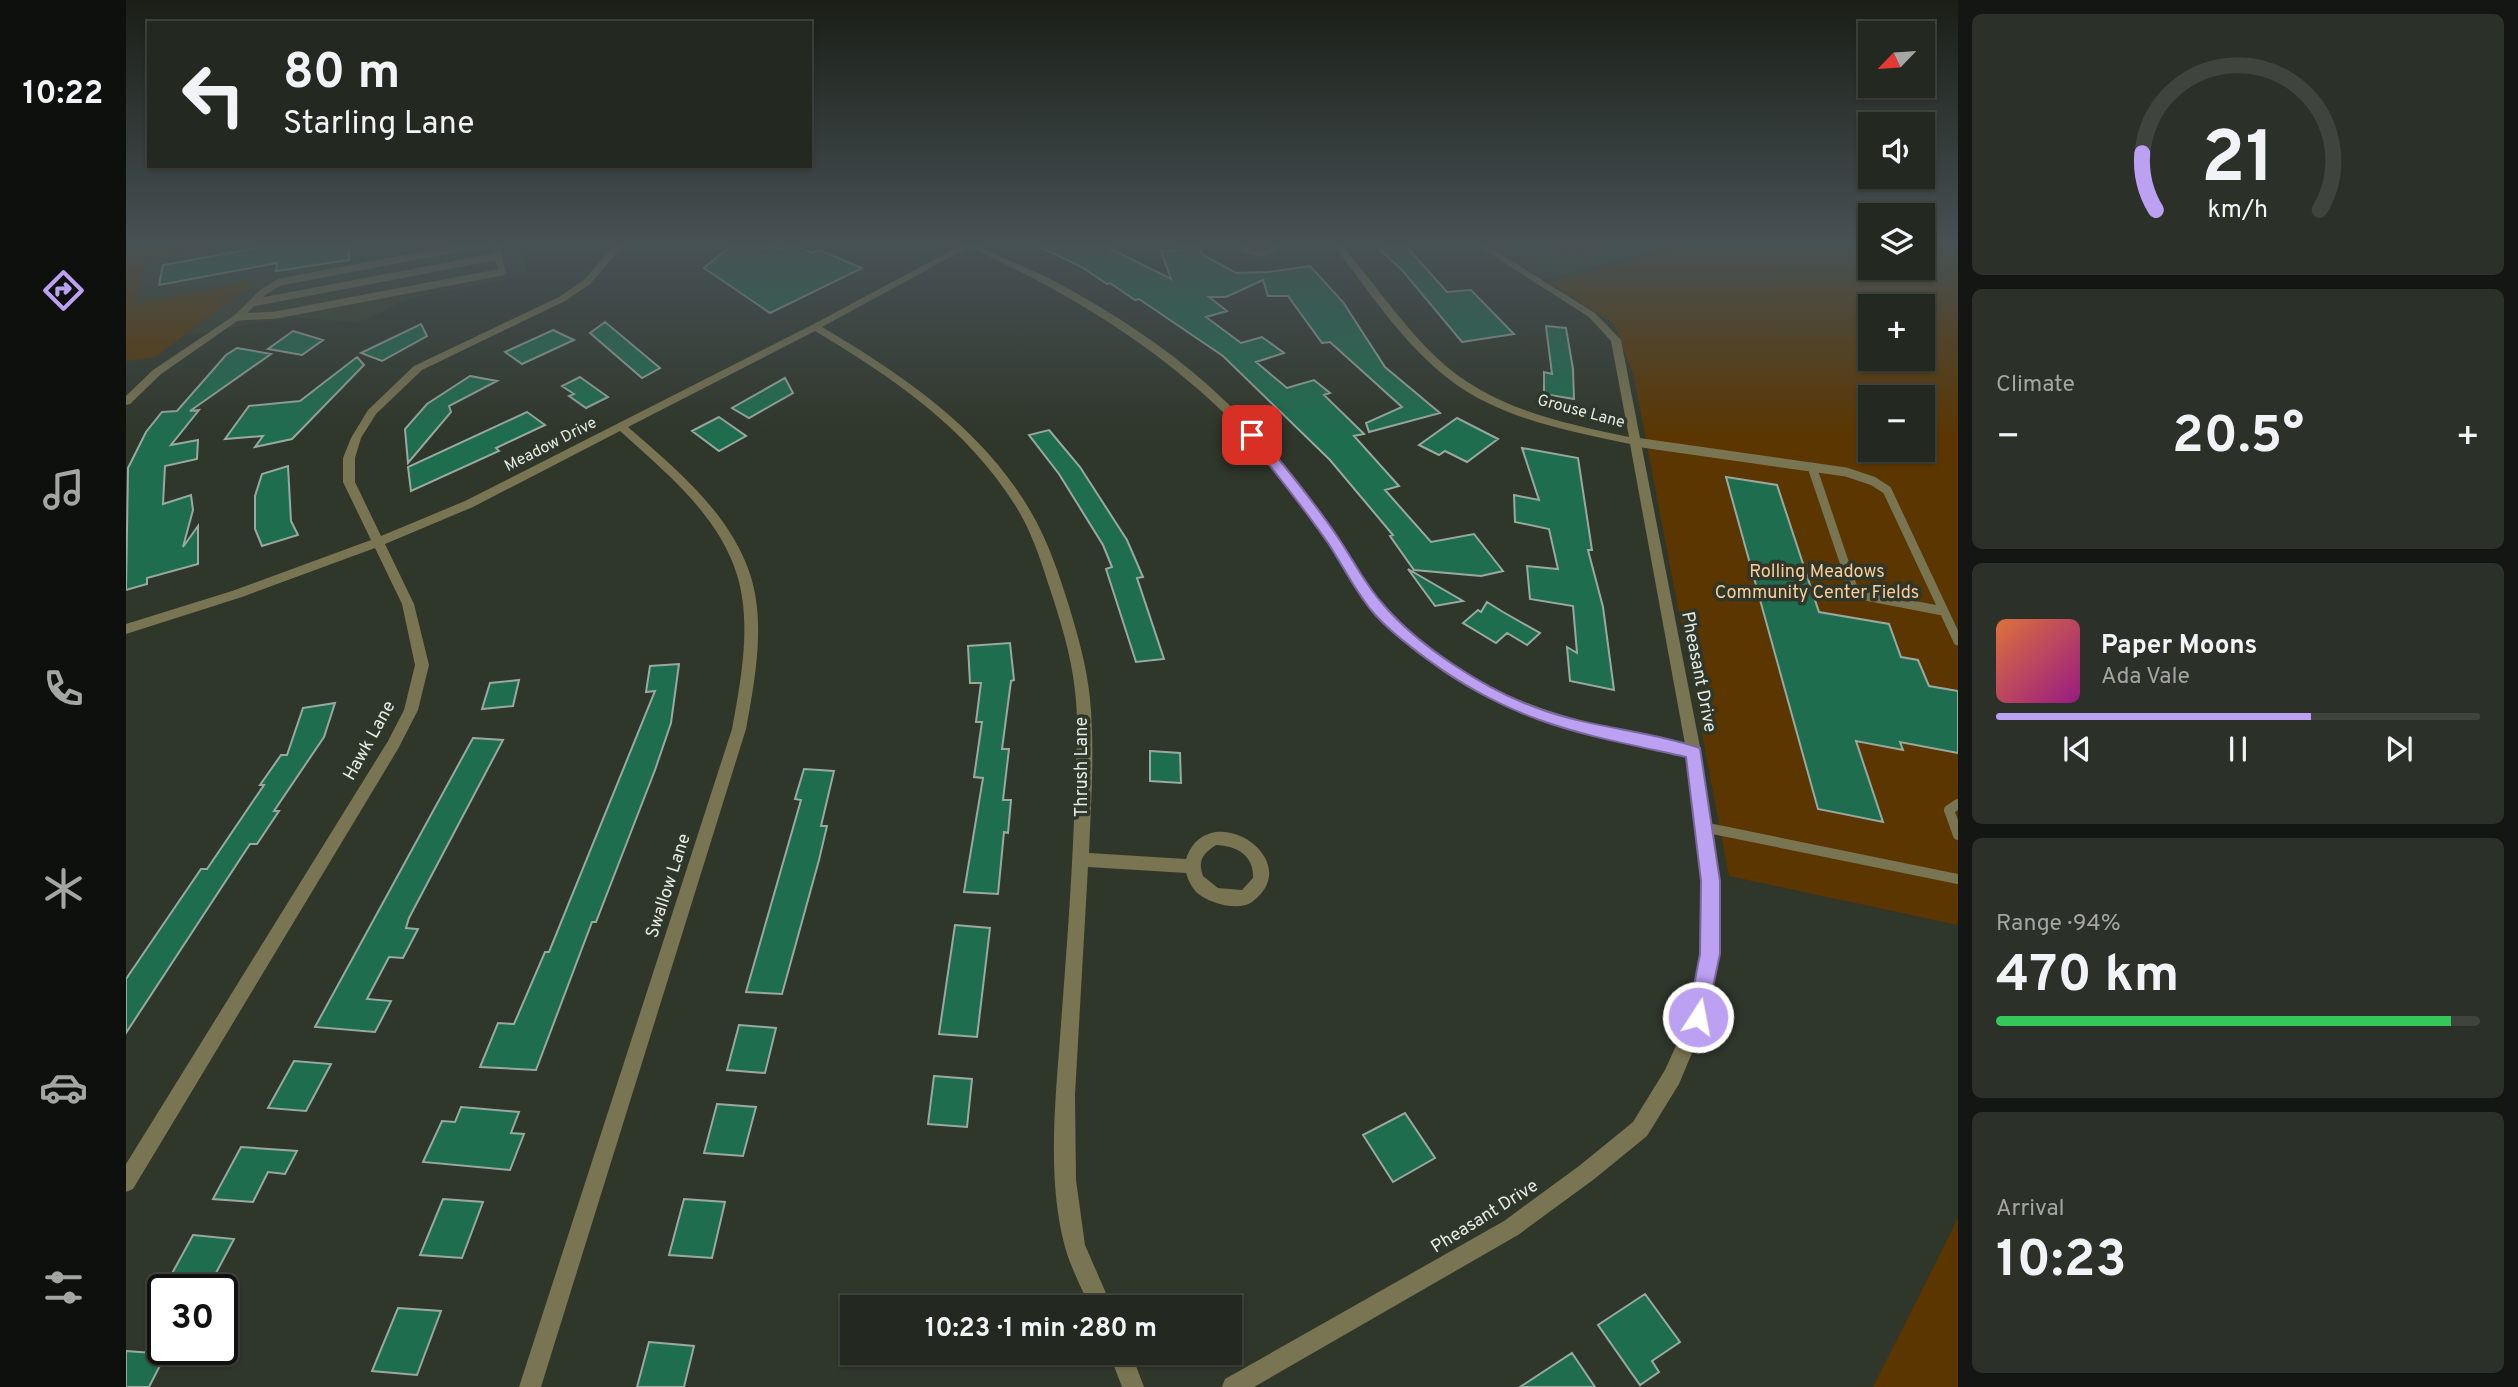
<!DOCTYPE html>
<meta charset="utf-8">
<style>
:root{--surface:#232820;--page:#2b3029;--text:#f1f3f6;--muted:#a3a6a5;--line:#40443e;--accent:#bca0f2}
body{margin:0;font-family:Overpass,sans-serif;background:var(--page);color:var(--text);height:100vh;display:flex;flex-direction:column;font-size:26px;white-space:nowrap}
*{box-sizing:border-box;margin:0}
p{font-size:23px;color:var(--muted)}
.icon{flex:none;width:38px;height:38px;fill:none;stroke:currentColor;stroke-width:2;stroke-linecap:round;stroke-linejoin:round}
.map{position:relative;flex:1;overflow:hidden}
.side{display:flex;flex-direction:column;gap:14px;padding:14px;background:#131612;width:560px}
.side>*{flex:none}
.hud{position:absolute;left:21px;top:21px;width:665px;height:147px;border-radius:0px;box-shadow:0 2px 5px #0004,0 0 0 2px var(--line);background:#232820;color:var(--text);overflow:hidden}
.needle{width:46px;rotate:245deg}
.fabs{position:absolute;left:1732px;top:21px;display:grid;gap:14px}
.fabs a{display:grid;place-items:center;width:77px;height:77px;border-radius:0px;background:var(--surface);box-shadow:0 2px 5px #0004,0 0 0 2px var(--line);font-size:35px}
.speed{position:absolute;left:21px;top:1274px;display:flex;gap:14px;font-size:35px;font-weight:700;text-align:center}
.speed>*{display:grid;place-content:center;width:91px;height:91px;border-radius:50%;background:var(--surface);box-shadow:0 2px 5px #0004,0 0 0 2px var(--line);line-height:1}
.speed .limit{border:4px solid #111;border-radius:10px;background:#fff;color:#111}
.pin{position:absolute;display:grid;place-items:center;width:60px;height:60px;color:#fff;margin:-30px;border-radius:14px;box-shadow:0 4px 10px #0006}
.me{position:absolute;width:77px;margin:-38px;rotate:11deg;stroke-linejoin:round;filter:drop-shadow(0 0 5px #0008)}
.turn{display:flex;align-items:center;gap:24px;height:147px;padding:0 21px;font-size:32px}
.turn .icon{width:91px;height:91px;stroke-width:2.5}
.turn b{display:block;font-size:49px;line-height:60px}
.big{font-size:52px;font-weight:700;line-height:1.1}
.side .widget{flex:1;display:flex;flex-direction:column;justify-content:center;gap:10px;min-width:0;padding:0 24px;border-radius:10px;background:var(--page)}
.side .dial{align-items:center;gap:0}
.dial svg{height:182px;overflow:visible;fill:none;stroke:var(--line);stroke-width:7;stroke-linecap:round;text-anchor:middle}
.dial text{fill:var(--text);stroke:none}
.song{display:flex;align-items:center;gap:21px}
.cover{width:84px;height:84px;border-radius:10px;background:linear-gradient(135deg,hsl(20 70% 55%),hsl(310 70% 35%))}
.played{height:7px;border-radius:4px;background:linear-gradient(90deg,var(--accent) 65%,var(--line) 65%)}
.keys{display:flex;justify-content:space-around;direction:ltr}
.heat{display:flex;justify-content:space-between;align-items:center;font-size:38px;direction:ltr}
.charge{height:10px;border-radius:5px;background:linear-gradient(90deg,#34c759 94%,var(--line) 0)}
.trip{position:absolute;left:714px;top:1295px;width:402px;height:70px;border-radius:0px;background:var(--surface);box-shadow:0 2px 5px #0004,0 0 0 2px var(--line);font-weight:700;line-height:70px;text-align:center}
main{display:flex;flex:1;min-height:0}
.dock{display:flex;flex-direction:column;width:126px;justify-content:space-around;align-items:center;background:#0e100d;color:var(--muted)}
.dock .icon{width:49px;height:49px}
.dock .current{color:var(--accent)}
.dock b{font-size:32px;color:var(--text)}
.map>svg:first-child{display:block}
.built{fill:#36402f}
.green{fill:#5b3600;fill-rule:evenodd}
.building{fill:#1e6d4f;stroke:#99a9a1;stroke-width:2}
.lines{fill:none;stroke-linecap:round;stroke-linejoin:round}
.lane-far2{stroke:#797451;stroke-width:7}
.lane-far1{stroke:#797451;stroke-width:9}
.lane{stroke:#797451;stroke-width:10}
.street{fill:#797451;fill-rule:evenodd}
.route{fill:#bca0f2;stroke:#7a689d;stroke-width:2}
.labels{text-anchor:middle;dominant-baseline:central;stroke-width:7;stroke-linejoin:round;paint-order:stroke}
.far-street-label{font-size:16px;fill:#e6ebe3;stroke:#2f362a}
.park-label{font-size:18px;fill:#fccd99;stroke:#2f362a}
.street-label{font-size:18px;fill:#e6ebe3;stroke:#2f362a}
</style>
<main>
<nav class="dock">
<b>10:22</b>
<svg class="icon current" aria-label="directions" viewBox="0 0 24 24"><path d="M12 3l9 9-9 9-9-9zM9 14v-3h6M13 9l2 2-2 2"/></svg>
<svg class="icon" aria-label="music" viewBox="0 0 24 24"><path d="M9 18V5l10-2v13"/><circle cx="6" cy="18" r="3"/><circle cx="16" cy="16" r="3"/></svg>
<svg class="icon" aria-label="phone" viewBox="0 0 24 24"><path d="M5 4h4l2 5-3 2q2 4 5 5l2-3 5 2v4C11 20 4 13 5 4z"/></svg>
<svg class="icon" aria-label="climate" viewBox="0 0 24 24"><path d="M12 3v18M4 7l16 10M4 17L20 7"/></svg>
<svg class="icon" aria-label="car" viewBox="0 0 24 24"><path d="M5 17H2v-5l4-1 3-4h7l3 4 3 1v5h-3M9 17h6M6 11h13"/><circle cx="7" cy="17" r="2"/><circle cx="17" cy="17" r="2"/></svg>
<svg class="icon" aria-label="filters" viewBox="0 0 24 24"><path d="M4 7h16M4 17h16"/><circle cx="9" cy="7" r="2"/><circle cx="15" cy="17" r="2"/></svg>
</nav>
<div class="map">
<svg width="1832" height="1387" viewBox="0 0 1832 1387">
<rect width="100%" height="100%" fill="#2f362a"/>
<path class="built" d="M125 243H394L402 275 285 298 232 323 170 317 59 336 129 281 10 303 19 260Z
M1359 243H1556L1417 280Z"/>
<path class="green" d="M0 243H125L19 260 10 303 131 281 29 357 0 361Z
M1430 243H1474L1482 247 1440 258 1419 245Z
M1568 243H1745V268H1797V243H1832V925L1603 876 1508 377 1488 324 1424 282ZM1745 306H1797V359H1745ZM1745 397H1797V450H1745Z
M1832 1218V1387H1747Z"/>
<path class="building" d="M159 243H223V260L150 271 151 263 33 285 37 265Z
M618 243H627L638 249 646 246 655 250 668 244 686 253 693 250 736 268 644 313 578 268 601 249Z
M905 243H973L1045 279 1035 251 1055 250 1052 243H1072L1076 254 1110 273 1143 272 1184 266 1217 302 1259 367 1314 413 1243 432 1240 423 1276 407 1204 342 1196 343 1162 296H1142L1137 280 1100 297H1083L1101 311 1080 317 1115 343 1136 337 1158 353 1130 362 1161 388 1188 380 1204 393 1198 395 1238 434 1228 436 1273 486 1259 490 1305 542 1348 534 1377 571 1355 576 1288 570 1264 536 1267 535 1204 460 1097 356 1013 299 1009 300 984 283 981 284 954 266Z
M1279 245 1321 292 1345 290 1388 334 1336 342 1276 270 1253 249Z
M479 322 534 368 516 378 464 333Z
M295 324 301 336 256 361 235 353Z
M1420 326 1440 328 1447 369 1448 399 1418 394V372L1426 374Z
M427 330 448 340 396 364 379 352Z
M167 331 197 340 176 355 142 349Z
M111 348 145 354 64 411 73 410 45 445 72 440 71 459 39 466 37 504 65 495 67 510 57 547 72 526V564L21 578V584L0 590 2 468 20 432 36 412 51 411 100 355Z
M231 357 238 365 166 439 129 447 137 436 99 439 123 406 174 401Z
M344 376 371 381 323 406 325 412 282 463 279 429 301 404Z
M454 377 482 397 460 408 443 396 448 394 436 386Z
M659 378 667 393 623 418 606 408Z
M401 412 419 425 370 448 373 451 285 491 282 467Z
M593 417 620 436 593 451 566 431Z
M1331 418 1372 439 1341 462 1319 451 1313 455 1293 445Z
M923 430 954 467 1001 540 1017 577 1011 578 1038 659 1010 662 980 569 986 567 977 545 933 474 903 435Z
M1396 448 1452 458 1466 550H1462L1477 607 1488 690 1444 681 1441 647 1451 653 1447 606 1404 599 1401 566 1432 569 1423 529 1389 522 1388 495 1413 500Z
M162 466 165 521 172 535 136 546 129 529V496L136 474Z
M1600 477 1651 485 1693 612 1763 624 1775 657 1792 660 1803 686 1832 691V753L1774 742 1777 750 1730 741 1757 822 1692 809Z
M1282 569 1337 601 1309 606Z
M1361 602 1377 612 1414 633 1401 645 1381 633 1370 643 1337 623 1352 610 1355 612Z
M884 643 888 680 885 681 876 749H883L877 800H885L882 833 878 832 872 894 838 892 857 778 848 777 856 722H850L855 683H844L842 646Z
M553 664 545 723 529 770 470 922H466L410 1070 354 1067 372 1023 388 1024 419 952H423L529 691 520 692 524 666Z
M393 680 387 706 356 709 364 683Z
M209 703 198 737 148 811H153L131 844H124L0 1033V979L75 869H81L138 785H134L155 755H161L177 708Z
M347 738 377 740 283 918 280 928 292 929 277 958 263 957 241 999 265 1001 249 1032 189 1027Z
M1024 751 1054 753 1055 783 1024 781Z
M678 769 708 771 695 826H701L693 860 656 994 620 992 675 800 669 799Z
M829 925 864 928 851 1037 813 1034Z
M613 1025 650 1028 639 1073 601 1070Z
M168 1061 205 1064 180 1111 142 1108Z
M808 1076 846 1079 841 1127 802 1124Z
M591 1104 630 1107 617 1156 578 1153Z
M335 1107 393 1112 385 1133 398 1134 384 1170 297 1162 316 1121 329 1122Z
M1279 1113 1309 1158 1267 1182 1237 1135Z
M115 1147 171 1151 159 1174 142 1172 127 1202 87 1199Z
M317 1199 357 1202 336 1258 294 1255Z
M558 1199 599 1202 586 1258 543 1255Z
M67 1235 108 1239 81 1290H37Z
M1519 1294 1554 1342 1526 1361 1533 1372 1514 1385 1472 1325Z
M272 1308 315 1311 291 1375 246 1371Z
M523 1342 568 1346 558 1387H511Z
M0 1351 40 1354 23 1387H0Z
M1446 1353 1469 1387H1394Z"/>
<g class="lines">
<path class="lane-far2" d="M126 303 373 256
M112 317 150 315 376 272 369 243
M112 317 137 292 154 282 360 243"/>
<path class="lane-far1" d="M1509 442 1720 472 1747 481 1761 490 1832 641
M1686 467 1729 594 1817 611"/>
<path class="lane" d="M1832 804 1823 810 1832 835
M1577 827 1832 879"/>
<path class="street" d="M490 243H540L536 246 496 247 464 284 439 301 296 370 250 414 235 438 229 458V482L255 536 339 501 686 325 839 243H849C872 258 904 268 930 282 984 311 1037 345 1083 386 1126 425 1165 469 1198 517 1218 546 1233 580 1257 606 1339 698 1444 721 1559 744L1504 444C1443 431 1375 419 1324 380 1277 344 1242 290 1206 243H1214C1247 281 1275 324 1311 358 1363 408 1436 423 1503 437L1485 341 1463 317 1347 243H1357L1469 313 1495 340 1575 752 1593 881V954L1581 1017 1553 1084 1521 1136 1467 1180 1392 1235 1128 1387H1096L1099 1379 1378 1221 1453 1166 1507 1122 1539 1070 1563 1017 1575 954 1577 881 1561 757C1472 738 1384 721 1309 666 1286 650 1263 631 1245 610 1232 593 1222 574 1211 556 1195 529 1176 502 1157 478 1074 373 964 302 843 247L696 327C777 375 857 429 905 512 922 541 933 574 943 606 952 636 961 667 964 699 969 750 965 803 963 853L1060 859C1082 794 1183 860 1126 902 1112 912 1082 903 1070 892 1065 886 1062 880 1060 873L962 867 949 1095 950 1180 959 1245 986 1307H964C955 1287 945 1268 939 1247 920 1176 930 1096 935 1024 941 945 947 867 949 789 950 756 953 723 949 691 945 653 933 616 921 580 913 554 903 527 889 505 840 427 766 377 689 331L502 427C549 468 604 513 624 574 640 623 629 680 620 729L415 1387H393L606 729C615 680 626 623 611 575 593 515 538 471 494 431L347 507 259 544 288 604 303 665 292 710 272 749 7 1189 0 1192V1164L262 741 278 710 289 665 276 604 249 548 116 597 0 634V624L106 591 245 540 217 482V458L225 438 242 410 288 366 433 297 458 280ZM1090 845C1112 846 1128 856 1127 878L1116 890 1092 888 1077 876C1071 860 1078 853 1090 845Z
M1109 243H1117L1121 248 1136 251 1147 248V243H1155V249L1136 257 1115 252Z
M109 315 117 317 35 374 4 404 0 405V396L27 370Z
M983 1353H1005L1018 1387H996Z"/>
</g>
<linearGradient id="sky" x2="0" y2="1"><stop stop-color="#1a1e17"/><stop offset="0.56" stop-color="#475255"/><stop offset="1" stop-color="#475255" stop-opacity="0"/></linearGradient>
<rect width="1832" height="437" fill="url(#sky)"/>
<path class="route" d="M1122 432H1131C1159 468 1190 503 1215 542 1229 563 1239 584 1256 603 1292 646 1361 691 1414 709 1465 728 1522 730 1574 748L1594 881V954L1579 1024 1572 1027 1565 1024 1562 1017 1574 954 1575 881 1560 757C1456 734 1389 724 1301 659 1281 644 1261 629 1245 610 1228 589 1217 566 1202 543 1177 507 1149 472 1122 438Z"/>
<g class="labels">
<g class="far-street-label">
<text transform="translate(1455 412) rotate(15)">Grouse Lane</text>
<text transform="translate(425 445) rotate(-27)">Meadow Drive</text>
</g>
<g class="park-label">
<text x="1691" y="572">Rolling Meadows<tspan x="1691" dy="21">Community Center Fields</tspan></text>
</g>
<g class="street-label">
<text transform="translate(1572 672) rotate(79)">Pheasant Drive</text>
<text transform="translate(244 741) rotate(-61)">Hawk Lane</text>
<text transform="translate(956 767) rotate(-90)">Thrush Lane</text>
<text transform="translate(543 886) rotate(-72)">Swallow Lane</text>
<text transform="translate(1359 1217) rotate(-32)">Pheasant Drive</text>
</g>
</g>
</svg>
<div class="fabs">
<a><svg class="needle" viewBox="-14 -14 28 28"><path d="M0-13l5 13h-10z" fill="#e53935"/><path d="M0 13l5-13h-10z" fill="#a3a6a5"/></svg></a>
<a><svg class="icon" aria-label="sound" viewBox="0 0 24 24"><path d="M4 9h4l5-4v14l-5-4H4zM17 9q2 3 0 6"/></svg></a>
<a><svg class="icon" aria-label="layers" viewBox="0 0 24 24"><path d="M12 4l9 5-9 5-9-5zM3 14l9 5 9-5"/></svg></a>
<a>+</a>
<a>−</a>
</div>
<div class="speed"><div class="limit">30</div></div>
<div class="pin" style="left:1126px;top:435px;background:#d93025"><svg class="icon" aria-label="arrive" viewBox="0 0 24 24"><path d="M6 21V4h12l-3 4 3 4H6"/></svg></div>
<svg class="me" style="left:1572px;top:1017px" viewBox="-20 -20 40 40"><circle r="17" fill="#bca0f2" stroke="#fff" stroke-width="3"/><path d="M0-11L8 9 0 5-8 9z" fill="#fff"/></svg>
<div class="trip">10:23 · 1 min · 280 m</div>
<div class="hud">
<div class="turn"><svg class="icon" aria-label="left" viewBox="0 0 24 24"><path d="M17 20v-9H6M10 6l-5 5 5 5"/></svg><div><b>80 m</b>Starling Lane</div></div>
</div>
</div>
<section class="side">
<div class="widget dial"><svg viewBox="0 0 100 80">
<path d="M14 69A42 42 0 1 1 86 69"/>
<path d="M14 69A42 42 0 0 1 8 44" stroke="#bca0f2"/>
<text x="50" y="56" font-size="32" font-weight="700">21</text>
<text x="50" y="72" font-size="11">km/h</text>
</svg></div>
<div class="widget"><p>Climate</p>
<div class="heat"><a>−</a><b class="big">20.5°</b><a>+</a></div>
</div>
<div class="widget">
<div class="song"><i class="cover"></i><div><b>Paper Moons</b><p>Ada Vale</p></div></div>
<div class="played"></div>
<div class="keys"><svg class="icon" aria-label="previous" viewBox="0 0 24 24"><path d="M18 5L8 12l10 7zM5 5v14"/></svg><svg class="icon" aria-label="pause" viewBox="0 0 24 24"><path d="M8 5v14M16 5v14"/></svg><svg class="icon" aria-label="next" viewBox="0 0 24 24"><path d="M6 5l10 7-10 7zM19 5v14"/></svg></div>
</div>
<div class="widget"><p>Range · 94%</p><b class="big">470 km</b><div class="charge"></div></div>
<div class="widget"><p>Arrival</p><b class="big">10:23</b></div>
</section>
</main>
